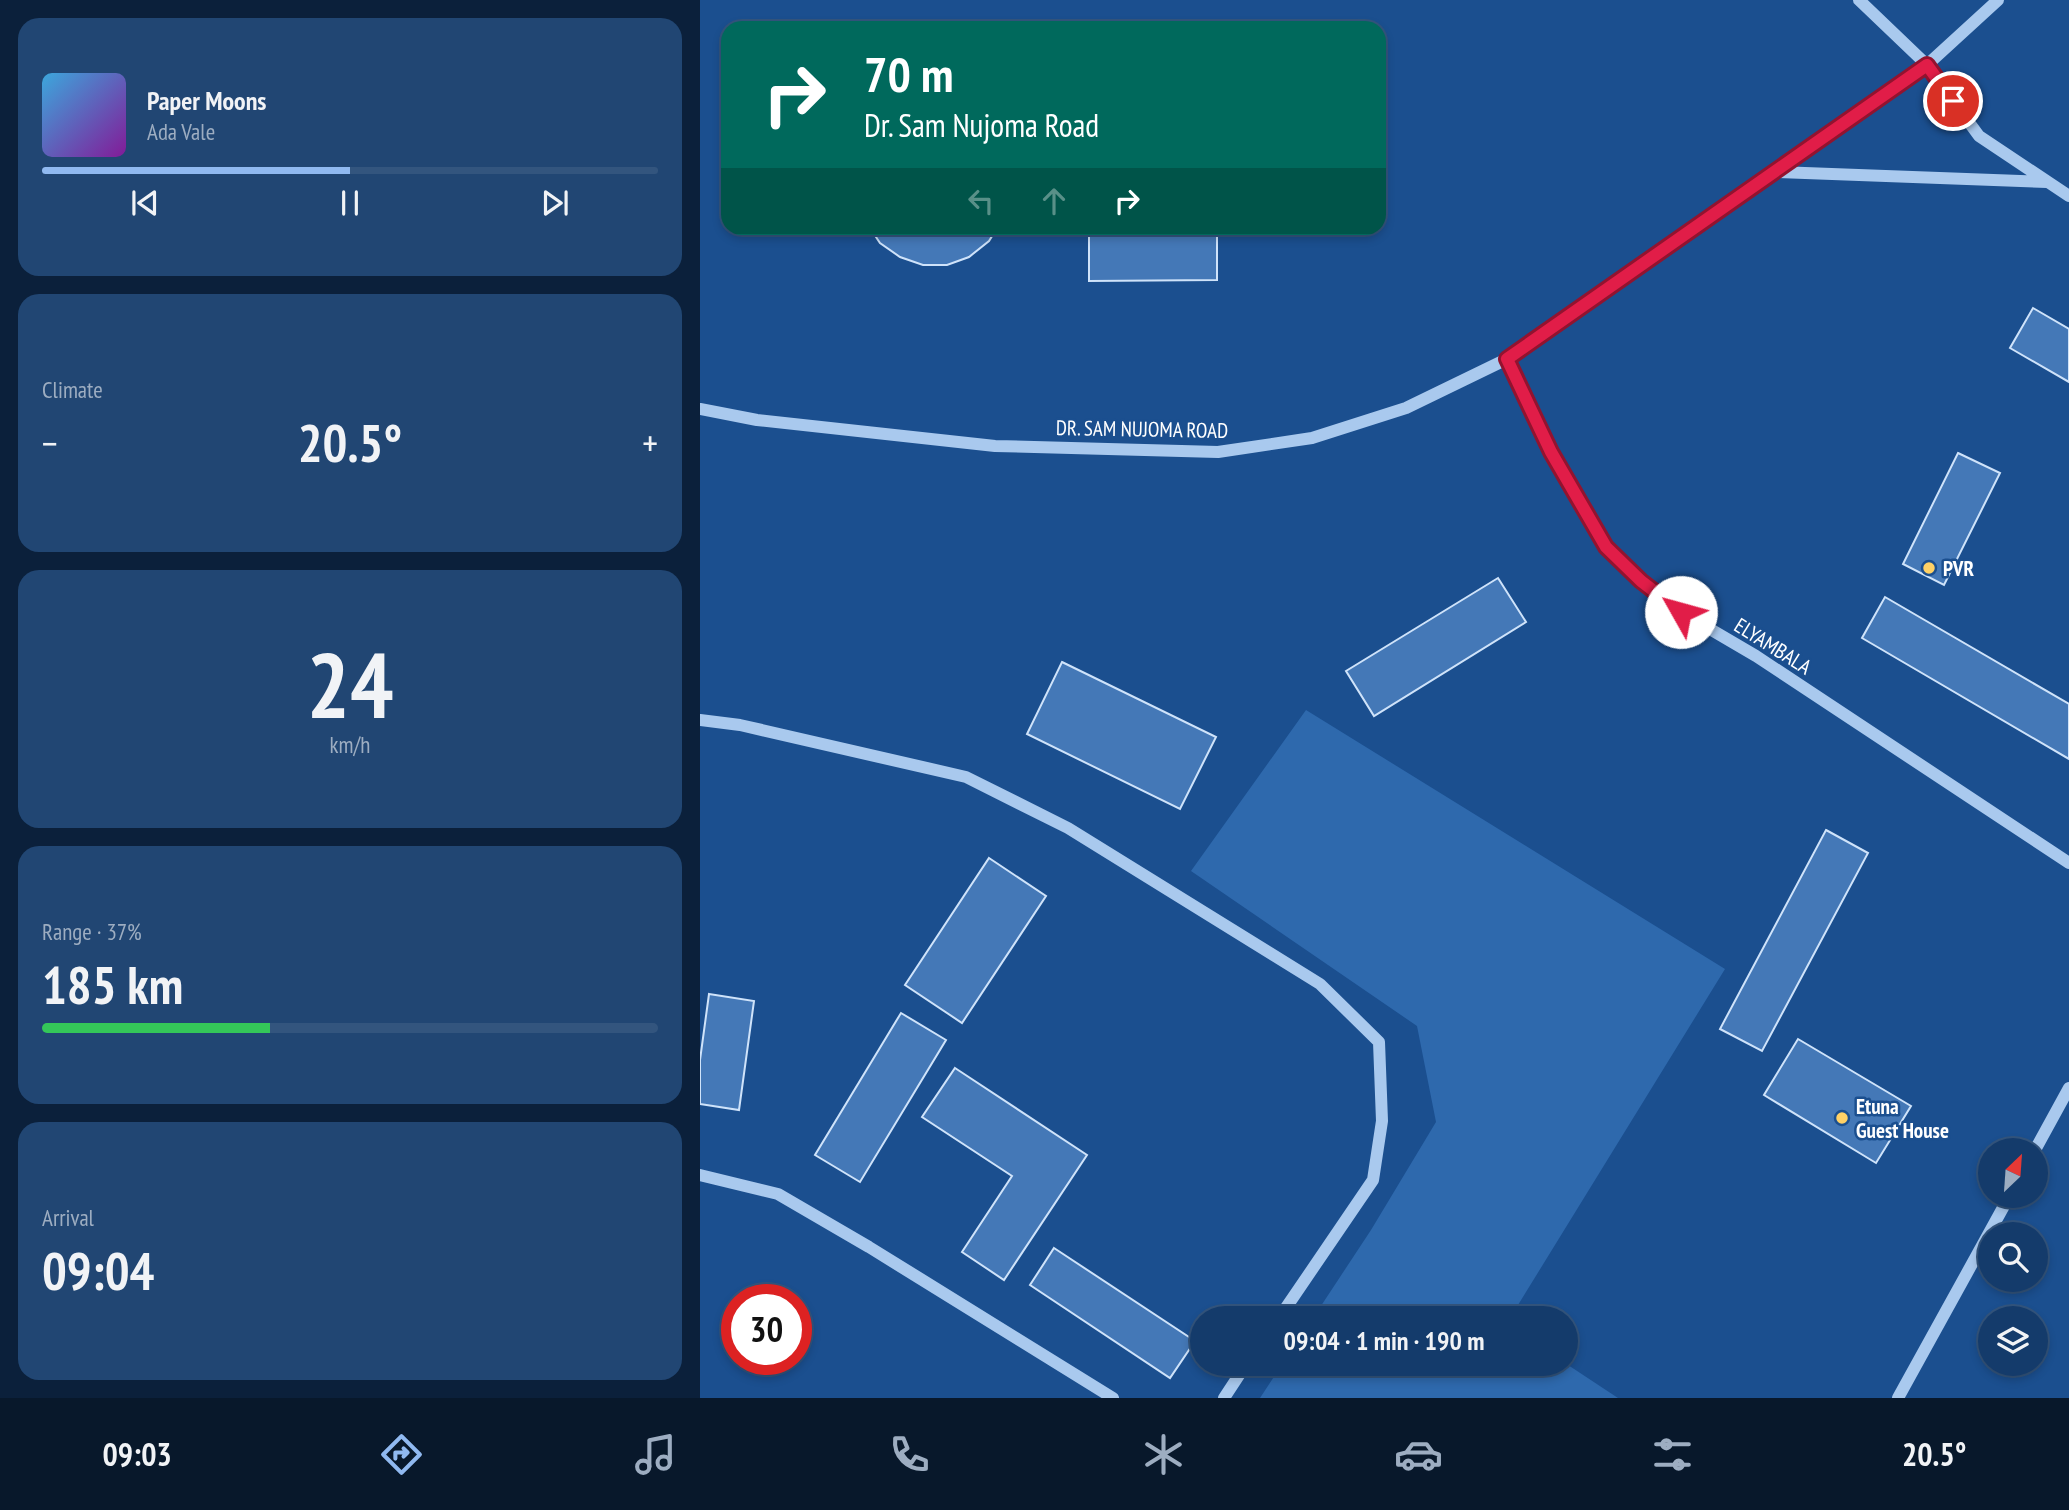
<!DOCTYPE html>
<meta charset="utf-8">
<style>
:root{--surface:#143b6b;--page:#214673;--text:#f1f3f6;--muted:#9dadc1;--line:#33557e;--accent:#90b9f0}
body{margin:0;font-family:"PT Sans Narrow",sans-serif;background:var(--page);color:var(--text);height:100vh;display:flex;flex-direction:column;font-size:26px;white-space:nowrap}
*{box-sizing:border-box;margin:0}
p{font-size:23px;color:var(--muted)}
.icon{flex:none;width:38px;height:38px;fill:none;stroke:currentColor;stroke-width:2;stroke-linecap:round;stroke-linejoin:round}
.map{position:relative;flex:1;overflow:hidden}
.sheet{display:flex;flex-direction:column;gap:18px;padding:18px;background:#0b203b;width:700px}
.sheet>*{flex:none}
.hud{position:absolute;left:21px;top:21px;width:665px;height:214px;border-radius:21px;box-shadow:0 4px 10px #0003,0 0 0 2px var(--line);background:#00695c;color:#fff;overflow:hidden}
.needle{width:46px;rotate:25deg}
.tools{position:absolute;left:1278px;top:1138px;display:grid;gap:14px}
.tools a{display:grid;place-items:center;width:70px;height:70px;border-radius:50%;background:var(--surface);box-shadow:0 4px 10px #0003,0 0 0 2px var(--line);font-size:35px}
.speed{position:absolute;left:21px;top:1284px;display:flex;gap:14px;font-size:35px;font-weight:700;text-align:center}
.speed>*{display:grid;place-content:center;width:91px;height:91px;border-radius:50%;background:var(--surface);box-shadow:0 4px 10px #0003,0 0 0 2px var(--line);line-height:1}
.speed .limit{border:10px solid #d22;background:#fff;color:#111}
.pin{position:absolute;display:grid;place-items:center;width:60px;height:60px;color:#fff;margin:-30px;border:4px solid #fff;border-radius:50%;box-shadow:0 2px 7px #0007}
.me{position:absolute;width:77px;margin:-38px;rotate:308deg;stroke-linejoin:round;filter:drop-shadow(0 0 5px #0008)}
.turn{display:flex;align-items:center;gap:24px;height:147px;padding:0 28px;font-size:32px}
.turn .icon{width:91px;height:91px;stroke-width:2.5}
.turn b{display:block;font-size:49px;line-height:60px}
.lanes{display:flex;align-items:center;height:66px;padding:0 28px;background:#0003;justify-content:center;gap:35px;direction:ltr}
.lanes .off{opacity:.35}
.big{font-size:52px;font-weight:600;line-height:1.1}
.sheet .card{flex:1;display:flex;flex-direction:column;justify-content:center;gap:10px;min-width:0;padding:0 24px;border-radius:21px;background:var(--page)}
.sheet .dial{align-items:center;gap:0}
.dial b{font-size:91px;line-height:1}
.song{display:flex;align-items:center;gap:21px}
.cover{width:84px;height:84px;border-radius:10px;background:linear-gradient(135deg,hsl(200 70% 55%),hsl(290 70% 35%))}
.played{height:7px;border-radius:4px;background:linear-gradient(90deg,var(--accent) 50%,var(--line) 50%)}
.keys{display:flex;justify-content:space-around;direction:ltr}
.heat{display:flex;justify-content:space-between;align-items:center;font-size:38px;direction:ltr}
.charge{height:10px;border-radius:5px;background:linear-gradient(90deg,#34c759 37%,var(--line) 0)}
.trip{position:absolute;left:490px;top:1306px;width:388px;height:70px;border-radius:35px;background:var(--surface);box-shadow:0 4px 10px #0003,0 0 0 2px var(--line);font-weight:600;line-height:70px;text-align:center}
.tabs{display:flex;height:112px;justify-content:space-around;align-items:center;background:#08182b;color:var(--muted)}
.tabs .icon{width:49px;height:49px}
.tabs .selected{color:var(--accent)}
.tabs b{font-size:32px;color:var(--text)}
main{display:flex;flex:1;min-height:0}
.map>svg:first-child{display:block}
.green{fill:#2e69ad}
.building{fill:#4478b7;stroke:#cfe3fa;stroke-width:2}
.lines{fill:none;stroke-linecap:round;stroke-linejoin:round}
.minor{stroke:#a9c9ee;stroke-width:12}
.route-casing{stroke:#92132f;stroke-width:18}
.route{stroke:#e11d48;stroke-width:12}
.poi-dot{fill:#ffd166;stroke:#1b4f8f;stroke-width:2.5}
.labels{text-anchor:middle;dominant-baseline:central;stroke-width:5;stroke-linejoin:round;paint-order:stroke}
.street-label{font-size:21px;fill:#fff;stroke:#1b4f8f}
.poi-label{font-size:21px;font-weight:bold;fill:#fff;stroke:#1b4f8f;text-anchor:start}
</style>
<main>
<section class="sheet">
<div class="card">
<div class="song"><i class="cover"></i><div><b>Paper Moons</b><p>Ada Vale</p></div></div>
<div class="played"></div>
<div class="keys"><svg class="icon" aria-label="previous" viewBox="0 0 24 24"><path d="M18 5L8 12l10 7zM5 5v14"/></svg><svg class="icon" aria-label="pause" viewBox="0 0 24 24"><path d="M8 5v14M16 5v14"/></svg><svg class="icon" aria-label="next" viewBox="0 0 24 24"><path d="M6 5l10 7-10 7zM19 5v14"/></svg></div>
</div>
<div class="card"><p>Climate</p>
<div class="heat"><a>−</a><b class="big">20.5°</b><a>+</a></div>
</div>
<div class="card dial"><b>24</b><p>km/h</p></div>
<div class="card"><p>Range · 37%</p><b class="big">185 km</b><div class="charge"></div></div>
<div class="card"><p>Arrival</p><b class="big">09:04</b></div>
</section>
<div class="map">
<svg width="1369" height="1398" viewBox="0 0 1369 1398">
<rect width="100%" height="100%" fill="#1b4f8f"/>
<path class="green" d="M606 710 1025 969 810 1318H613L671 1230 736 1122 717 1026 491 871Z
M583 1363H865L918 1398H560Z"/>
<path class="building" d="M170 228H297L289 241 269 257 247 265H223L200 257 180 243Z
M389 228H517V280L389 281Z
M1333 308 1369 329V382L1310 348Z
M1258 453 1300 473 1244 585 1203 564Z
M798 578 826 622 674 716 646 671Z
M1185 597 1369 704V759L1162 638Z
M362 662 516 737 480 809 327 734Z
M1126 830 1168 853 1062 1051 1020 1029Z
M289 858 346 896 262 1023 205 985Z
M9 994 54 1001 39 1110 0 1104V1060Z
M201 1013 246 1040 160 1182 115 1155Z
M1098 1039 1211 1106 1176 1163 1064 1095Z
M255 1068 387 1155 304 1280 262 1252 312 1176 222 1117Z
M354 1248 495 1341 470 1378 330 1285Z"/>
<g class="lines">
<path class="minor" d="M1159 0 1227 65 1279 136 1369 196
M1077 172 1347 182
M807 359 851 452 906 547 941 581 981 612 1056 656 1369 863
M0 409 57 420 295 446 518 452 612 438 706 408 807 359 1227 65 1298 0
M0 720 40 725 266 777 368 828 620 984 679 1042 682 1121 673 1180 579 1318
M1335 1150 1369 1088
M0 1175 78 1194 169 1247 413 1398
M524 1398 547 1363
M1198 1398 1310 1195"/>
</g>
<g class="lines">
<defs>
<path id="route" d="M981 612 941 581 906 547 851 452 807 359 1227 65 1253 101"/>
</defs>
<use href="#route" class="route-casing"/>
<use href="#route" class="route"/>
</g>
<g class="poi-dot">
<circle cx="1229" cy="568" r="7"/>
<circle cx="1142" cy="1118" r="7"/>
</g>
<g class="labels">
<g class="street-label">
<text transform="translate(442 429) rotate(1)">DR. SAM NUJOMA ROAD</text>
<text transform="translate(1073 646) rotate(32)">ELYAMBALA</text>
</g>
<g class="poi-label">
<text x="1243" y="568">PVR</text>
<text x="1156" y="1106">Etuna<tspan x="1156" dy="24">Guest House</tspan></text>
</g>
</g>
</svg>
<div class="tools">
<a><svg class="needle" viewBox="-14 -14 28 28"><path d="M0-13l5 13h-10z" fill="#e53935"/><path d="M0 13l5-13h-10z" fill="#9dadc1"/></svg></a>
<a><svg class="icon" aria-label="search" viewBox="0 0 24 24"><circle cx="10" cy="10" r="6"/><path d="M15 15l6 6"/></svg></a>
<a><svg class="icon" aria-label="layers" viewBox="0 0 24 24"><path d="M12 4l9 5-9 5-9-5zM3 14l9 5 9-5"/></svg></a>
</div>
<div class="speed"><div class="limit">30</div></div>
<div class="pin" style="left:1253px;top:101px;background:#d93025"><svg class="icon" aria-label="arrive" viewBox="0 0 24 24"><path d="M6 21V4h12l-3 4 3 4H6"/></svg></div>
<svg class="me" style="left:981px;top:612px" viewBox="-20 -20 40 40"><circle r="19" fill="#fff"/><path d="M0-13L10 11 0 6-10 11z" fill="#e11d48"/></svg>
<div class="trip">09:04 · 1 min · 190 m</div>
<div class="hud">
<div class="turn"><svg class="icon" aria-label="right" viewBox="0 0 24 24"><path d="M7 20v-9h11M14 6l5 5-5 5"/></svg><div><b>70 m</b>Dr. Sam Nujoma Road</div></div>
<div class="lanes"><svg class="icon off" aria-label="left" viewBox="0 0 24 24"><path d="M17 20v-9H6M10 6l-5 5 5 5"/></svg><svg class="icon off" aria-label="ahead" viewBox="0 0 24 24"><path d="M12 20V5M6 11l6-6 6 6"/></svg><svg class="icon" aria-label="right" viewBox="0 0 24 24"><path d="M7 20v-9h11M14 6l5 5-5 5"/></svg></div>
</div>
</div>
</main>
<nav class="tabs">
<b>09:03</b>
<svg class="icon selected" aria-label="directions" viewBox="0 0 24 24"><path d="M12 3l9 9-9 9-9-9zM9 14v-3h6M13 9l2 2-2 2"/></svg>
<svg class="icon" aria-label="music" viewBox="0 0 24 24"><path d="M9 18V5l10-2v13"/><circle cx="6" cy="18" r="3"/><circle cx="16" cy="16" r="3"/></svg>
<svg class="icon" aria-label="phone" viewBox="0 0 24 24"><path d="M5 4h4l2 5-3 2q2 4 5 5l2-3 5 2v4C11 20 4 13 5 4z"/></svg>
<svg class="icon" aria-label="climate" viewBox="0 0 24 24"><path d="M12 3v18M4 7l16 10M4 17L20 7"/></svg>
<svg class="icon" aria-label="car" viewBox="0 0 24 24"><path d="M5 17H2v-5l4-1 3-4h7l3 4 3 1v5h-3M9 17h6M6 11h13"/><circle cx="7" cy="17" r="2"/><circle cx="17" cy="17" r="2"/></svg>
<svg class="icon" aria-label="filters" viewBox="0 0 24 24"><path d="M4 7h16M4 17h16"/><circle cx="9" cy="7" r="2"/><circle cx="15" cy="17" r="2"/></svg>
<b>20.5°</b>
</nav>
